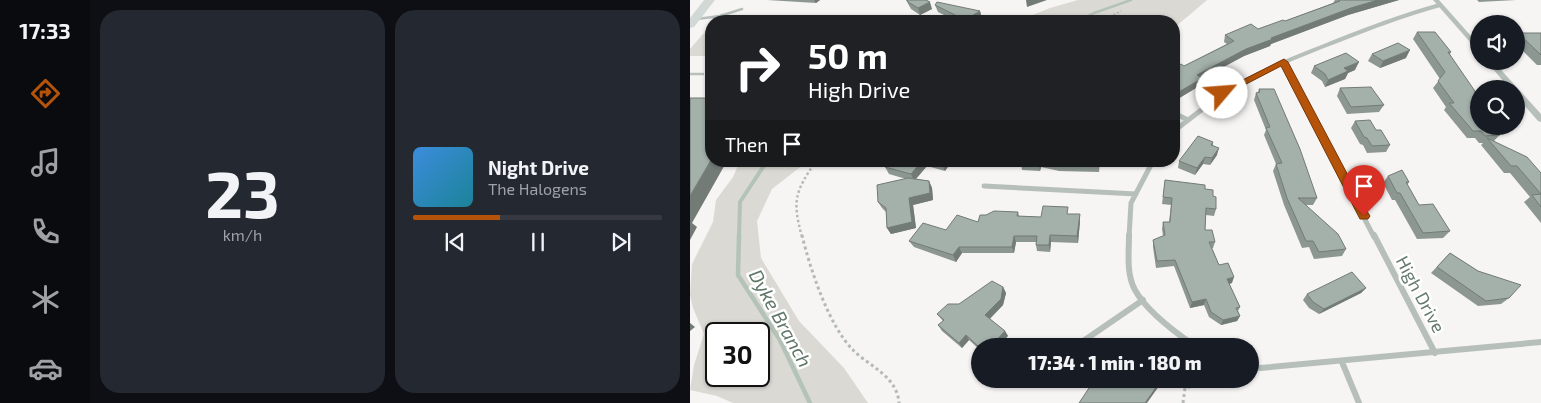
<!DOCTYPE html>
<meta charset="utf-8">
<style>
:root{--surface:#171b24;--page:#242831;--text:#f1f3f6;--muted:#9ea1a6;--line:#363941;--accent:#b45309}
body{margin:0;font-family:"Exo 2",sans-serif;background:var(--page);color:var(--text);height:100vh;display:flex;flex-direction:column;font-size:19px;white-space:nowrap}
*{box-sizing:border-box;margin:0}
p{font-size:16px;color:var(--muted)}
.icon{flex:none;width:28px;height:28px;fill:none;stroke:currentColor;stroke-width:2;stroke-linecap:round;stroke-linejoin:round}
.map{position:relative;flex:1;overflow:hidden}
.drawer{display:flex;flex-direction:column;gap:10px;padding:10px;background:#0d0f14;width:600px}
.drawer>*{flex:none}
.hud{position:absolute;left:15px;top:15px;width:475px;height:152px;border-radius:20px;box-shadow:0 1px 4px #0004;background:#202124;color:#fff;overflow:hidden}
.fabs{position:absolute;left:780px;top:15px;display:grid;gap:10px}
.fabs a{display:grid;place-items:center;width:55px;height:55px;border-radius:50%;background:var(--surface);box-shadow:0 1px 4px #0004;font-size:25px}
.speed{position:absolute;left:15px;top:322px;display:flex;gap:10px;font-size:25px;font-weight:700;text-align:center}
.speed>*{display:grid;place-content:center;width:65px;height:65px;border-radius:50%;background:var(--surface);box-shadow:0 1px 4px #0004;line-height:1}
.speed .limit{border:2px solid #111;border-radius:8px;background:#fff;color:#111}
.pin{position:absolute;display:grid;place-items:center;width:42px;height:42px;color:#fff;margin:-51px -21px;border-radius:50% 50% 50% 0;rotate:-45deg;box-shadow:0 0 5px #0007}
.pin .icon{rotate:45deg}
.me{position:absolute;width:55px;margin:-28px;rotate:63deg;stroke-linejoin:round;filter:drop-shadow(0 0 4px #0008)}
.turn{display:flex;align-items:center;gap:18px;height:105px;padding:0 20px;font-size:22px}
.turn .icon{width:65px;height:65px;stroke-width:2.5}
.turn b{display:block;font-size:35px;line-height:42px}
.then{display:flex;align-items:center;height:48px;padding:0 20px;background:#0003;gap:10px;font-size:19px}
.drawer .card{flex:1;display:flex;flex-direction:column;justify-content:center;gap:8px;min-width:0;padding:0 18px;border-radius:20px;background:var(--page)}
.drawer .dial{align-items:center;gap:0}
.dial b{font-size:65px;line-height:1}
.song{display:flex;align-items:center;gap:15px}
.cover{width:60px;height:60px;border-radius:8px;background:linear-gradient(135deg,hsl(210 70% 55%),hsl(190 70% 35%))}
.played{height:5px;border-radius:2px;background:linear-gradient(90deg,var(--accent) 35%,var(--line) 35%)}
.keys{display:flex;justify-content:space-around;direction:ltr}
.drawer .tiles{flex:1;display:grid;gap:10px;grid-template-columns:repeat(2,1fr)}
.trip{position:absolute;left:281px;top:338px;width:288px;height:50px;border-radius:25px;background:var(--surface);box-shadow:0 1px 4px #0004;font-weight:800;line-height:50px;text-align:center}
main{display:flex;flex:1;min-height:0}
.tabs{display:flex;flex-direction:column;width:90px;justify-content:space-around;align-items:center;background:#090b0e;color:var(--muted)}
.tabs .icon{width:35px;height:35px}
.tabs .current{color:var(--accent)}
.tabs b{font-size:22px;color:var(--text)}
.map>svg:first-child{display:block}
.green{fill:#dbd9d4;fill-rule:evenodd}
.lines{fill:none;stroke-linecap:round;stroke-linejoin:round}
.stream-far2{stroke:#b4c3b8;stroke-width:2.5}
.stream-far1{stroke:#b4c3b8;stroke-width:4}
.stream{stroke:#b4c3b8;stroke-width:4.5}
.path-far2{stroke:#b4bab7;stroke-width:2;stroke-dasharray:2 2;stroke-linecap:butt}
.path-far1{stroke:#b4bab7;stroke-width:2.5;stroke-dasharray:2.5 2.5;stroke-linecap:butt}
.path{stroke:#b4bab7;stroke-width:3;stroke-dasharray:3 3;stroke-linecap:butt}
.service{stroke:#b7bfbb;stroke-width:2.5}
.minor-far2{stroke:#b7bfbb;stroke-width:4}
.minor-far1{stroke:#b7bfbb;stroke-width:5}
.minor{stroke:#b7bfbb;stroke-width:6}
.tertiary{fill:#b7bfbb;fill-rule:evenodd}
.secondary{fill:#d1d8d5;fill-rule:evenodd}
.wall{fill:#8d9792}
.shaded-wall{fill:#737b77}
.building{fill:#a4b0aa;stroke:#737b77}
.route{fill:#b45309;stroke:#753606}
.labels{text-anchor:middle;dominant-baseline:central;stroke-width:5;stroke-linejoin:round;paint-order:stroke}
.street-label{font-size:18px;fill:#667b70;stroke:#fff}
.water-label{font-size:19px;font-style:italic;fill:#607666;stroke:#fff}
</style>
<main>
<nav class="tabs">
<b>17:33</b>
<svg class="icon current" aria-label="directions" viewBox="0 0 24 24"><path d="M12 3l9 9-9 9-9-9zM9 14v-3h6M13 9l2 2-2 2"/></svg>
<svg class="icon" aria-label="music" viewBox="0 0 24 24"><path d="M9 18V5l10-2v13"/><circle cx="6" cy="18" r="3"/><circle cx="16" cy="16" r="3"/></svg>
<svg class="icon" aria-label="phone" viewBox="0 0 24 24"><path d="M5 4h4l2 5-3 2q2 4 5 5l2-3 5 2v4C11 20 4 13 5 4z"/></svg>
<svg class="icon" aria-label="climate" viewBox="0 0 24 24"><path d="M12 3v18M4 7l16 10M4 17L20 7"/></svg>
<svg class="icon" aria-label="car" viewBox="0 0 24 24"><path d="M5 17H2v-5l4-1 3-4h7l3 4 3 1v5h-3M9 17h6M6 11h13"/><circle cx="7" cy="17" r="2"/><circle cx="17" cy="17" r="2"/></svg>
</nav>
<section class="drawer">
<div class="tiles">
<div class="card dial"><b>23</b><p>km/h</p></div>
<div class="card">
<div class="song"><i class="cover"></i><div><b>Night Drive</b><p>The Halogens</p></div></div>
<div class="played"></div>
<div class="keys"><svg class="icon" aria-label="previous" viewBox="0 0 24 24"><path d="M18 5L8 12l10 7zM5 5v14"/></svg><svg class="icon" aria-label="pause" viewBox="0 0 24 24"><path d="M8 5v14M16 5v14"/></svg><svg class="icon" aria-label="next" viewBox="0 0 24 24"><path d="M6 5l10 7-10 7zM19 5v14"/></svg></div>
</div>
</div>
</section>
<div class="map">
<svg width="851" height="403" viewBox="0 0 851 403">
<rect width="100%" height="100%" fill="#f7f4f4"/>
<path class="green" d="M388 0H517L484 28V21H328L360 8Z
M21 29V56H0V49L12 35Z
M50 161H118L82 189 67 221 71 258 109 321 154 368 178 403H43L27 396 0 390 4 365 14 334 3 308 0 295 2 264 23 222 26 200 43 177ZM26 334H69V376H26Z"/>
<g class="lines">
<path class="stream-far2" d="M388 21 404 13 441 0
M16 32 21 33"/>
<path class="stream-far1" d="M49 237 50 202 77 161"/>
<path class="stream" d="M49 235 48 275 90 340 120 403"/>
<path class="path-far2" d="M413 21 431 11"/>
<path class="path-far1" d="M112 237C102 200 105 192 126 161"/>
<path class="path" d="M112 235C120 269 139 326 163 350 180 367 207 376 209 403
M493 403 495 388 531 379"/>
<path class="service" d="M7 19 30 16 52 9
M0 74H13"/>
<path class="minor-far2" d="M593 62 615 105
M517 105C551 78 594 62 634 46 672 31 710 16 750 5"/>
<path class="minor-far1" d="M615 104 684 237
M484 113 498 120
M484 131 519 104
M294 186 446 194
M439 237 441 203 463 161"/>
<path class="minor" d="M439 235C439 253 436 274 445 290 456 310 486 333 505 346
M684 235 745 353
M386 346 453 300
M652 362 669 403
M560 366 570 368 851 342"/>
<path class="tertiary" d="M743 0H749L789 45V51L787 50Z
M796 61H803L851 114V122L848 121 826 96V89H820Z"/>
<path class="secondary" d="M14 0H25L4 27 0 28V18Z"/>
</g>
<path class="wall" d="M77 0H130L126 3Z
M216 0H236L242 9 230 15 221 9Z
M645 0H709L658 15 581 44 580 46 554 56 513 78 511 85 486 100 484 98V68L494 66 537 44 534 42 535 35 568 29 595 21 643 3Z
M787 0H826L789 2Z
M245 5 290 11 292 18 286 21H266L248 12Z
M727 32 761 52 760 54 789 126 817 127 804 141 851 173V223L834 202 840 197 820 173H814L791 145 793 143H789L785 138H777L754 110 756 107 743 88 750 79 723 39Z
M828 33H851V65H847L826 44V36Z
M682 54 716 58 690 68 678 61Z
M624 66 665 70 658 73 655 79 635 87 632 81 621 73Z
M650 88 694 105 689 112 657 114 647 96Z
M569 89 627 198 623 205H615L656 249 652 256 624 259 619 247 612 248 594 205 583 171 586 164 574 135 576 130 564 100 566 93 568 92Z
M665 121 686 130 700 145 696 152 677 153 673 145 670 144 661 128Z
M523 142V145L527 155 520 165 513 164 505 175 488 168 489 161Z
M200 161H262L255 171 237 166 226 179 239 181 242 188 243 200 223 205 226 228 201 234 197 228 196 212 192 208 188 202 216 179 199 174 195 167Z
M331 161H410L409 172 369 171 351 167 350 171 332 170 331 163Z
M698 176 719 182 717 185 729 205 760 231 753 238 727 239 705 200H702L693 183Z
M475 180 515 189 523 196 526 209 524 216 516 215 515 230 525 242 523 248H522L529 265 542 283 539 284 550 307 548 311 550 316 547 321 531 325 519 317 514 305 500 308 484 266 466 268 463 247V240L473 236 472 229 473 222H479L481 205 472 204Z
M328 212 329 216 351 217 379 214H390V221L388 243 361 242 360 252 347 251 346 245V242H326L324 253H272L266 262 224 247 219 241 288 222 296 215Z
M760 253 788 271 819 298 811 304 788 306 741 273Z
M313 287 316 293 313 305 300 319 315 331 318 336 290 346V350L279 340 272 348 252 331 248 325 253 321 247 314 269 304Z
M676 288 671 293 629 314 619 308 613 300 617 294Z"/>
<path class="shaded-wall" d="M124 0H130L126 3Z
M336 0H357L337 7Z
M688 0H709L658 15 581 44 580 46 554 56 513 78 511 85 486 100 487 93 507 75 556 49 581 38 661 8Z
M240 2 242 9 230 15 228 8Z
M290 11 292 18 286 21H275V20Z
M720 50 716 58 690 68 693 61Z
M669 62 665 70 658 73 655 79 635 87 638 80 654 68Z
M529 148 527 155 520 165 522 158Z
M515 157 513 164 505 175 507 168Z
M21 160V161H37L2 223 7 227 0 240V196Z
M232 161H235L237 166 224 181 221 174Z
M254 161H262L255 171 252 164Z
M349 161 351 167 350 171 349 164Z
M239 181 242 188 243 200 223 205 226 228 201 234 197 228 219 198Z
M390 214V221L388 243 387 236Z
M360 235 361 242 360 252 359 245Z
M324 236 326 242 324 253 322 247Z
M269 247 272 253 266 262 263 255Z
M544 277 542 283 535 285 537 279Z
M313 287 316 293 313 305 298 320 295 315Z
M676 288 671 293 629 314 634 309Z
M516 299 514 305 500 308 502 302Z
M550 316 547 321 531 325 533 320Z
M0 323 5 327 0 331Z
M315 331 318 336 309 346H301Z
M276 335 279 340 272 348 269 343Z
M472 379H474L457 403H455Z"/>
<path class="building" d="M217 0H236L240 2 228 8 218 2Z
M649 0H688L661 8 581 38 583 39 556 49 507 75 513 78 487 93 484 91V68L491 64 494 66 544 41 535 35 561 24 568 29 593 20 595 21 650 1Z
M247 2 290 11 275 20 245 5Z
M727 32H745L761 52H758L789 97V126H815L817 127 804 129 810 135 795 136 791 131H783L759 103H764L748 81 755 72Z
M828 33H851V55Z
M708 43 720 50 693 61 682 54Z
M656 53 669 62 654 68 658 71 638 80 635 74 624 66Z
M681 87 694 105 661 107 650 88Z
M569 89H584L610 149 627 198H608L648 234 656 249 629 252 623 241H616L597 198 586 164 592 163 576 128 580 127 566 93 570 92Z
M0 98H21V160L0 196Z
M680 120 686 130H691L700 145 682 146 677 138 674 137 665 121Z
M508 136 523 142 521 145 529 148 522 158 515 157 507 168 489 161Z
M797 138 837 157 851 173V194L827 166H821Z
M200 161H232L221 174 195 167Z
M243 161H254L252 164Z
M331 161H349V164L331 163Z
M356 161H409L408 165 368 164Z
M712 170 719 182H716L729 205 743 204 760 231 733 233 710 193H707L698 176Z
M218 178 239 181 240 193 219 198 222 222 197 228 196 208 188 202 187 185Z
M475 180 515 185V189L523 190V196L526 197V209L516 208 515 230H522L525 242H519L529 265 538 263 544 277 537 279 550 307 546 308 550 316 533 320 521 312 516 299 502 302 485 260 467 261 463 240 475 235 473 222H480L482 198 473 197Z
M851 194V207L842 195Z
M353 206 378 207 377 214H390L387 236 360 235 359 245H346L347 236H324L322 247H269L263 255 219 241 233 223 256 230 267 215 288 222 290 215H296L304 211 328 212 327 216 351 217Z
M760 253 788 271 831 285 819 298 796 301 747 267Z
M662 272 676 288 634 309 623 302 617 294Z
M302 281 313 287 311 299 295 315 315 331 301 346H290V348L276 335 269 343 248 325 254 320 247 314 258 304H269Z
M441 339 451 346H437Z
M405 379H472L455 403H389Z"/>
<path class="route" d="M594 59 598 62 678 213 680 216 678 219H670L591 66 535 95 532 96 527 93Z"/>
<g class="labels">
<g class="street-label">
<text transform="translate(731 294) rotate(62)">High Drive</text>
</g>
<g class="water-label">
<text transform="translate(91 318) rotate(61)">Dyke Branch</text>
</g>
</g>
</svg>
<div class="fabs">
<a><svg class="icon" aria-label="sound" viewBox="0 0 24 24"><path d="M4 9h4l5-4v14l-5-4H4zM17 9q2 3 0 6"/></svg></a>
<a><svg class="icon" aria-label="search" viewBox="0 0 24 24"><circle cx="10" cy="10" r="6"/><path d="M15 15l6 6"/></svg></a>
</div>
<div class="speed"><div class="limit">30</div></div>
<div class="pin" style="left:674px;top:216px;background:#d93025"><svg class="icon" aria-label="arrive" viewBox="0 0 24 24"><path d="M6 21V4h12l-3 4 3 4H6"/></svg></div>
<svg class="me" style="left:532px;top:93px" viewBox="-20 -20 40 40"><circle r="19" fill="#fff"/><path d="M0-13L10 11 0 6-10 11z" fill="#b45309"/></svg>
<div class="trip">17:34 · 1 min · 180 m</div>
<div class="hud">
<div class="turn"><svg class="icon" aria-label="right" viewBox="0 0 24 24"><path d="M7 20v-9h11M14 6l5 5-5 5"/></svg><div><b>50 m</b>High Drive</div></div>
<div class="then">Then<svg class="icon" aria-label="arrive" viewBox="0 0 24 24"><path d="M6 21V4h12l-3 4 3 4H6"/></svg></div>
</div>
</div>
</main>
